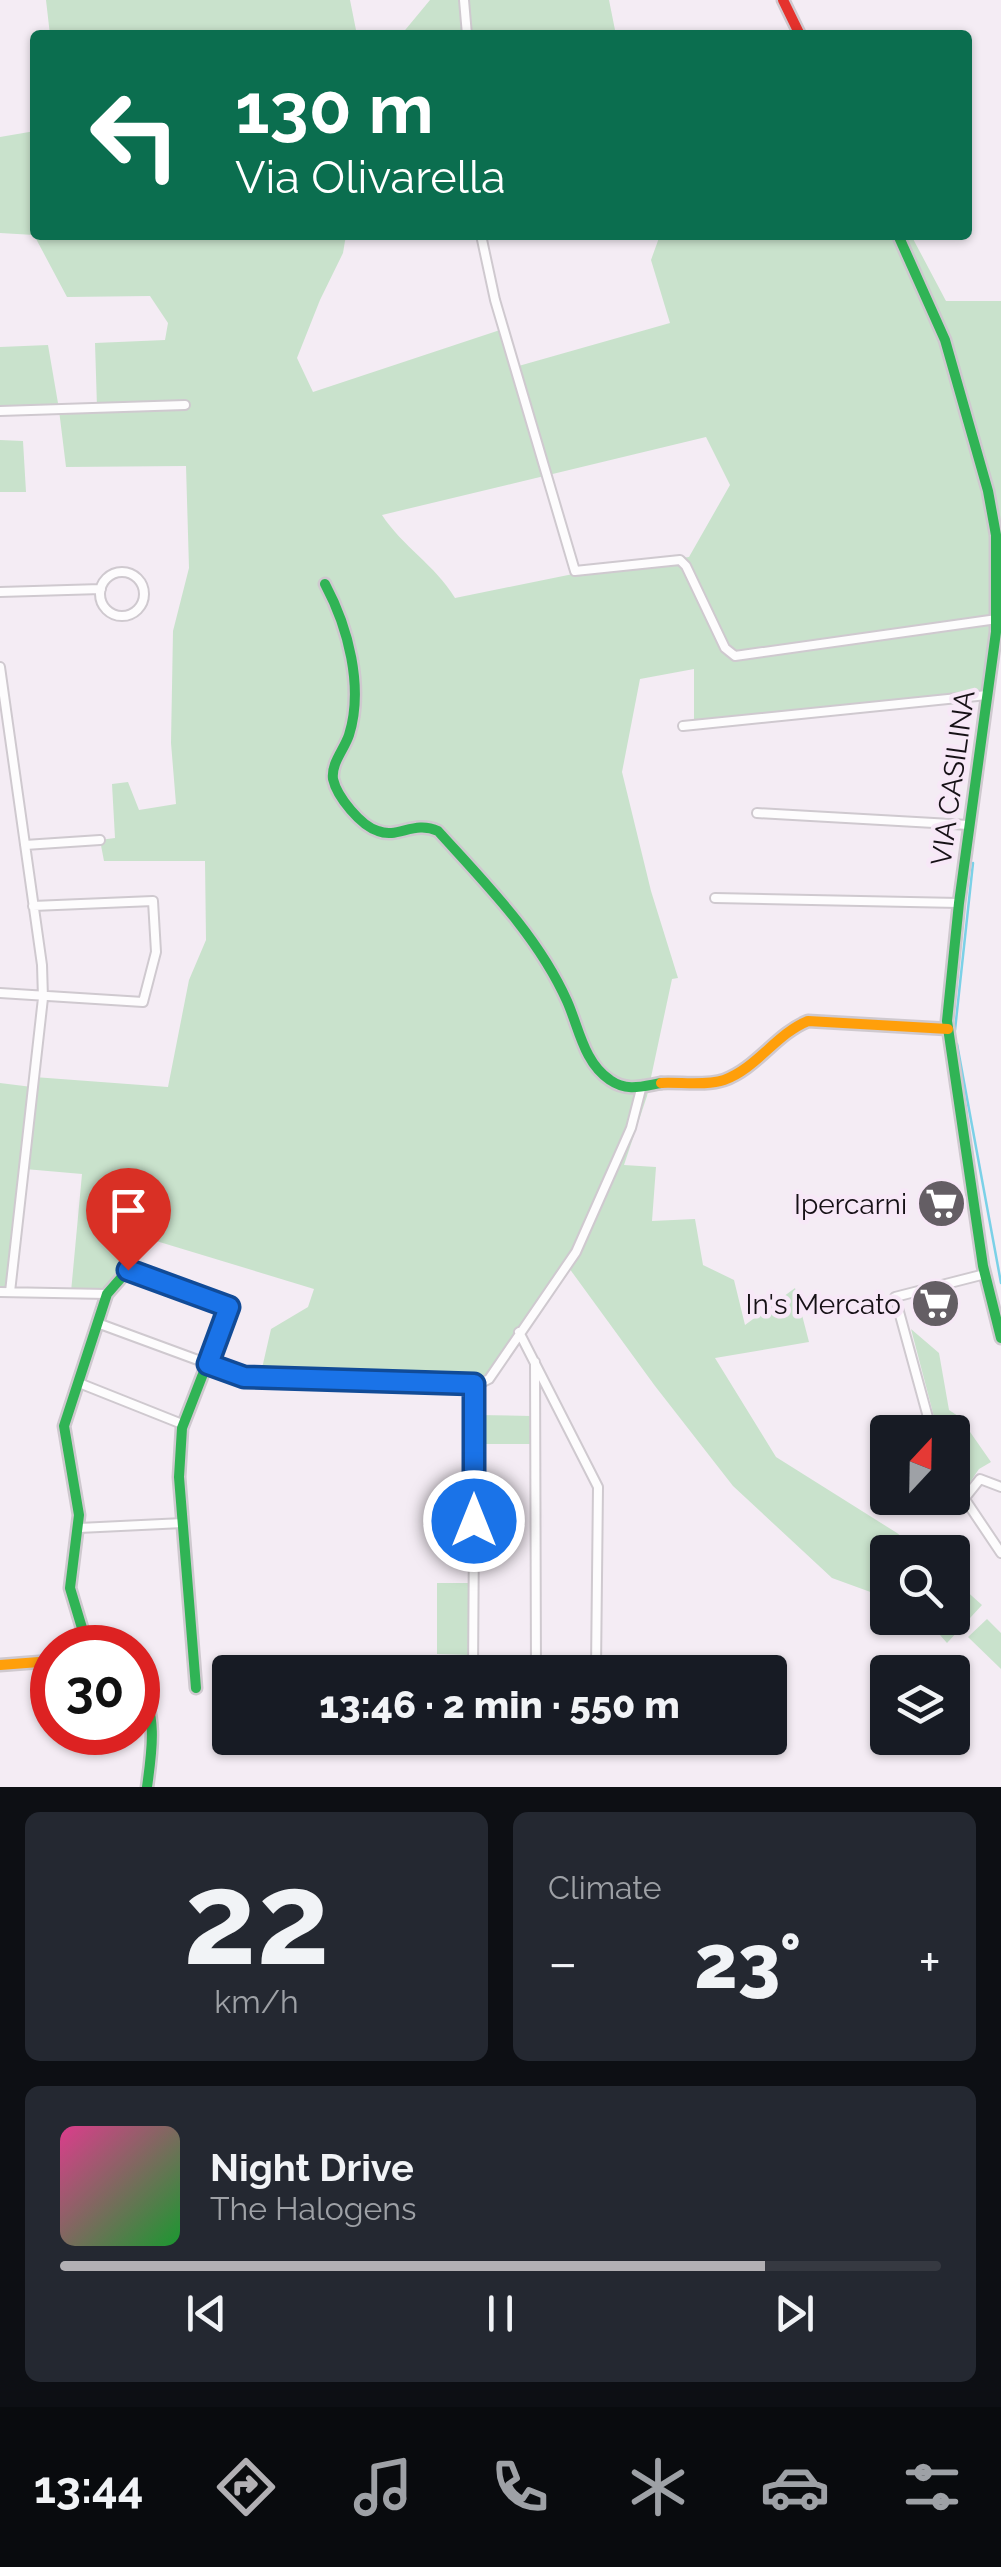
<!DOCTYPE html>
<meta charset="utf-8">
<style>
:root{--surface:#171b24;--page:#242831;--text:#f1f3f6;--muted:#9ea1a6;--line:#363941;--accent:#b2b0b4}
body{margin:0;font-family:Raleway,sans-serif;background:var(--page);color:var(--text);height:100vh;display:flex;flex-direction:column;font-size:38px;white-space:nowrap}
*{box-sizing:border-box;margin:0}
p{font-size:32px;color:var(--muted)}
.icon{flex:none;width:55px;height:55px;fill:none;stroke:currentColor;stroke-width:2;stroke-linecap:round;stroke-linejoin:round}
.map{position:relative;height:1787px;overflow:hidden}
.side{display:flex;flex-direction:column;gap:25px;padding:25px;background:#0d0f14;flex:1}
.side>*{flex:none}
.top-card{position:absolute;left:30px;top:30px;width:942px;height:210px;border-radius:10px;box-shadow:0 2px 8px #0004;background:#0b6e4f;color:#fff;overflow:hidden}
.needle{width:65px;rotate:22deg}
.tools{position:absolute;left:870px;top:1415px;display:grid;gap:20px}
.tools a{display:grid;place-items:center;width:100px;height:100px;border-radius:10px;background:var(--surface);box-shadow:0 2px 8px #0004;font-size:50px}
.speed{position:absolute;left:30px;top:1625px;display:flex;gap:20px;font-size:50px;font-weight:700;text-align:center}
.speed>*{display:grid;place-content:center;width:130px;height:130px;border-radius:50%;background:var(--surface);box-shadow:0 2px 8px #0004;line-height:1}
.speed .limit{border:15px solid #d22;background:#fff;color:#111}
.pin{position:absolute;display:grid;place-items:center;width:85px;height:85px;color:#fff;margin:-102px -42px;border-radius:50% 50% 50% 0;rotate:-45deg;box-shadow:0 0 10px #0007}
.pin .icon{rotate:45deg}
.me{position:absolute;width:110px;margin:-55px;rotate:0deg;stroke-linejoin:round;filter:drop-shadow(0 0 8px #0008)}
.turn{display:flex;align-items:center;gap:35px;height:210px;padding:0 40px;font-size:45px}
.turn .icon{width:130px;height:130px;stroke-width:2.5}
.turn b{display:block;font-size:70px;line-height:85px}
.big{font-size:75px;font-weight:800;line-height:1.1}
.side .widget{flex:1;display:flex;flex-direction:column;justify-content:center;gap:15px;min-width:0;padding:0 35px;border-radius:15px;background:var(--page)}
.side .dial{align-items:center;gap:0}
.dial b{font-size:130px;line-height:1}
.song{display:flex;align-items:center;gap:30px}
.cover{width:120px;height:120px;border-radius:15px;background:linear-gradient(135deg,hsl(330 70% 55%),hsl(130 70% 35%))}
.played{height:10px;border-radius:5px;background:linear-gradient(90deg,var(--accent) 80%,var(--line) 80%)}
.keys{display:flex;justify-content:space-around;direction:ltr}
.heat{display:flex;justify-content:space-between;align-items:center;font-size:55px;direction:ltr}
.side .tiles{flex:1;display:grid;gap:25px;grid-template-columns:1fr 1fr}
.widget:last-child{grid-column:span 2}
.trip{position:absolute;left:212px;top:1655px;width:575px;height:100px;border-radius:10px;background:var(--surface);box-shadow:0 2px 8px #0004;font-weight:800;line-height:100px;text-align:center}
.tabs{display:flex;height:160px;justify-content:space-around;align-items:center;background:#090b0e;color:var(--muted)}
.tabs .icon{width:70px;height:70px}
.tabs .selected{color:var(--accent)}
.tabs b{font-size:45px;color:var(--text)}
.map>svg:first-child{display:block}
.green{fill:#c9e2cc;fill-rule:evenodd}
.lines{fill:none;stroke-linecap:round;stroke-linejoin:round}
.stream{stroke:#7bd1e7;stroke-width:2.5}
.street-casing{stroke:#cfc9cf;stroke-width:12}
.fast-casing{stroke:#cfc9cf;stroke-width:15}
.slow-casing{stroke:#cfc9cf;stroke-width:15}
.jam-casing{stroke:#cfc9cf;stroke-width:15}
.street{stroke:#fdfcfd;stroke-width:8}
.fast{stroke:#30b455;stroke-width:10}
.slow{stroke:#ff9f0a;stroke-width:10}
.jam{stroke:#e5322d;stroke-width:10}
.route-casing{stroke:#114b97;stroke-width:25}
.route{stroke:#1a73e8;stroke-width:18}
.labels{text-anchor:middle;dominant-baseline:central;stroke-width:9;stroke-linejoin:round;paint-order:stroke}
.street-label{font-size:28px;fill:#161116;stroke:#f7e8f7}
.poi-label{font-size:28px;fill:#161116;stroke:#f7e8f7;text-anchor:end}
</style>
<div class="map">
<svg width="1001" height="1787" viewBox="0 0 1001 1787">
<rect width="100%" height="100%" fill="#f4ecf4"/>
<path class="green" d="M46 0H350L357 35H50Z
M430 0H609L616 35H401Z
M35 131V235H346L343 253 320 300 297 358 313 392 503 329 515 367 670 323 651 260 660 235H911L946 301H1001V613L997 619 981 694 694 725V669L640 679 622 772 651 891 678 978 672 979 647 1096 624 1165 656 1167 652 1221 695 1219 703 1265 734 1280 745 1325 795 1288 809 1342 715 1358 776 1457 897 1533 921 1552H888L887 1598 832 1578 733 1486 655 1386 569 1268 489 1379 475 1384 260 1377 271 1329 308 1307 314 1289 143 1237 128 1270 107 1294 71 1292 82 1174 25 1169 10 1292H0V1083L32 1087 34 1077 168 1087 189 980 206 940 205 861H104L100 840 115 838 112 784 128 782 139 810 176 804 171 743 173 631 189 568 186 466 66 467 59 410 0 411V347L48 345 59 409 97 407 95 343 165 340 168 323 150 296 67 297 34 235 0 233V137ZM706 437 730 485 689 557 578 573 455 598C435 565 402 546 382 515Z
M0 440 23 441 26 492H0Z
M911 1329 939 1353 949 1410 964 1420 953 1438 952 1432H938Z
M477 1415 531 1416V1444H477Z
M968 1429 991 1462 979 1469 966 1488C950 1459 948 1457 968 1429Z
M953 1579 982 1605 947 1643 925 1618H952Z
M437 1583H470V1655L437 1654Z
M987 1619 1001 1633V1669L968 1637Z"/>
<g class="lines">
<path class="stream" d="M955 1030 973 863
M957 1044 1001 1283"/>
<defs>
<path id="street" d="M464 0 467 35
M481 235 495 300 575 571 680 560 686 566 725 648 735 656 997 619
M0 411 185 405
M100 594a22 22 0 1 1 44 0a22 22 0 1 1-44 0Z
M0 592 101 589
M0 667 42 965 43 998 10 1292
M683 726 987 695
M757 813 969 825
M25 845 100 840
M715 898 959 903
M0 993 143 1002 156 952 153 901 33 906
M0 1292 107 1294
M100 1324 244 1377 481 1383 489 1379 576 1252 631 1128 641 1089
M519 1332 598 1487 596 1668
M535 1362 536 1672
M79 1383 182 1424
M932 1432 895 1297 985 1274
M952 1480 1001 1553
M964 1499 980 1479 1001 1487
M79 1528 183 1523
M473 1672 475 1384"/>
<path id="fast" d="M898 235 945 340 988 491 996 535V632L959 903 947 1021 983 1266 1001 1338
M325 584C348 627 364 687 349 735 344 750 331 763 333 779 337 797 361 826 378 831 398 839 414 820 438 831 485 883 538 936 567 1001 579 1028 584 1063 610 1080 627 1092 643 1086 661 1083
M88 1648 70 1588 79 1515 64 1426 107 1294 128 1270 229 1307 182 1428 179 1477 196 1688
M138 1682C158 1714 152 1751 147 1787"/>
<path id="slow" d="M661 1083C680 1082 707 1086 724 1080 757 1068 776 1034 808 1021L948 1029
M0 1665 52 1661"/>
<path id="jam" d="M783 0 800 35"/>
</defs>
<use href="#street" class="street-casing"/>
<use href="#fast" class="fast-casing"/>
<use href="#slow" class="slow-casing"/>
<use href="#jam" class="jam-casing"/>
<use href="#street" class="street"/>
<use href="#fast" class="fast"/>
<use href="#slow" class="slow"/>
<use href="#jam" class="jam"/>
</g>
<g class="lines">
<defs>
<path id="route" d="M128 1270 229 1307 208 1364 244 1377 474 1384V1521"/>
</defs>
<use href="#route" class="route-casing"/>
<use href="#route" class="route"/>
</g>
<defs>
<symbol id="supermarket-disc" viewBox="-11 -11 22 22"><circle r="9.5" fill="#645e64" stroke="#f7e8f7"/><path d="M-6-5.5h2.5l.6 2H6L4.5 2H-2.5L-4.4-4H-6ZM-1.5 3.2a1.3 1.3 0 1 0 .1 0ZM3 3.2a1.3 1.3 0 1 0 .1 0Z" fill="#fff"/></symbol>
</defs>
<g fill-rule="evenodd">
<use href="#supermarket-disc" x="914" y="1176" width="55" height="55"/>
<use href="#supermarket-disc" x="908" y="1276" width="55" height="55"/>
</g>
<g class="labels">
<g class="street-label">
<text transform="translate(953 778) rotate(-82)">VIA CASILINA</text>
</g>
<g class="poi-label">
<text x="907" y="1204">Ipercarni</text>
<text x="901" y="1304">In's Mercato</text>
</g>
</g>
</svg>
<div class="tools">
<a><svg class="needle" viewBox="-14 -14 28 28"><path d="M0-13l5 13h-10z" fill="#e53935"/><path d="M0 13l5-13h-10z" fill="#9ea1a6"/></svg></a>
<a><svg class="icon" aria-label="search" viewBox="0 0 24 24"><circle cx="10" cy="10" r="6"/><path d="M15 15l6 6"/></svg></a>
<a><svg class="icon" aria-label="layers" viewBox="0 0 24 24"><path d="M12 4l9 5-9 5-9-5zM3 14l9 5 9-5"/></svg></a>
</div>
<div class="speed"><div class="limit">30</div></div>
<div class="pin" style="left:128px;top:1270px;background:#d93025"><svg class="icon" aria-label="arrive" viewBox="0 0 24 24"><path d="M6 21V4h12l-3 4 3 4H6"/></svg></div>
<svg class="me" style="left:474px;top:1521px" viewBox="-20 -20 40 40"><circle r="17" fill="#1a73e8" stroke="#fff" stroke-width="3"/><path d="M0-11L8 9 0 5-8 9z" fill="#fff"/></svg>
<div class="trip">13:46 · 2 min · 550 m</div>
<div class="top-card">
<div class="turn"><svg class="icon" aria-label="left" viewBox="0 0 24 24"><path d="M17 20v-9H6M10 6l-5 5 5 5"/></svg><div><b>130 m</b>Via Olivarella</div></div>
</div>
</div>
<section class="side">
<div class="tiles">
<div class="widget dial"><b>22</b><p>km/h</p></div>
<div class="widget"><p>Climate</p>
<div class="heat"><a>−</a><b class="big">23°</b><a>+</a></div>
</div>
<div class="widget">
<div class="song"><i class="cover"></i><div><b>Night Drive</b><p>The Halogens</p></div></div>
<div class="played"></div>
<div class="keys"><svg class="icon" aria-label="previous" viewBox="0 0 24 24"><path d="M18 5L8 12l10 7zM5 5v14"/></svg><svg class="icon" aria-label="pause" viewBox="0 0 24 24"><path d="M8 5v14M16 5v14"/></svg><svg class="icon" aria-label="next" viewBox="0 0 24 24"><path d="M6 5l10 7-10 7zM19 5v14"/></svg></div>
</div>
</div>
</section>
<nav class="tabs">
<b>13:44</b>
<svg class="icon selected" aria-label="directions" viewBox="0 0 24 24"><path d="M12 3l9 9-9 9-9-9zM9 14v-3h6M13 9l2 2-2 2"/></svg>
<svg class="icon" aria-label="music" viewBox="0 0 24 24"><path d="M9 18V5l10-2v13"/><circle cx="6" cy="18" r="3"/><circle cx="16" cy="16" r="3"/></svg>
<svg class="icon" aria-label="phone" viewBox="0 0 24 24"><path d="M5 4h4l2 5-3 2q2 4 5 5l2-3 5 2v4C11 20 4 13 5 4z"/></svg>
<svg class="icon" aria-label="climate" viewBox="0 0 24 24"><path d="M12 3v18M4 7l16 10M4 17L20 7"/></svg>
<svg class="icon" aria-label="car" viewBox="0 0 24 24"><path d="M5 17H2v-5l4-1 3-4h7l3 4 3 1v5h-3M9 17h6M6 11h13"/><circle cx="7" cy="17" r="2"/><circle cx="17" cy="17" r="2"/></svg>
<svg class="icon" aria-label="filters" viewBox="0 0 24 24"><path d="M4 7h16M4 17h16"/><circle cx="9" cy="7" r="2"/><circle cx="15" cy="17" r="2"/></svg>
</nav>
